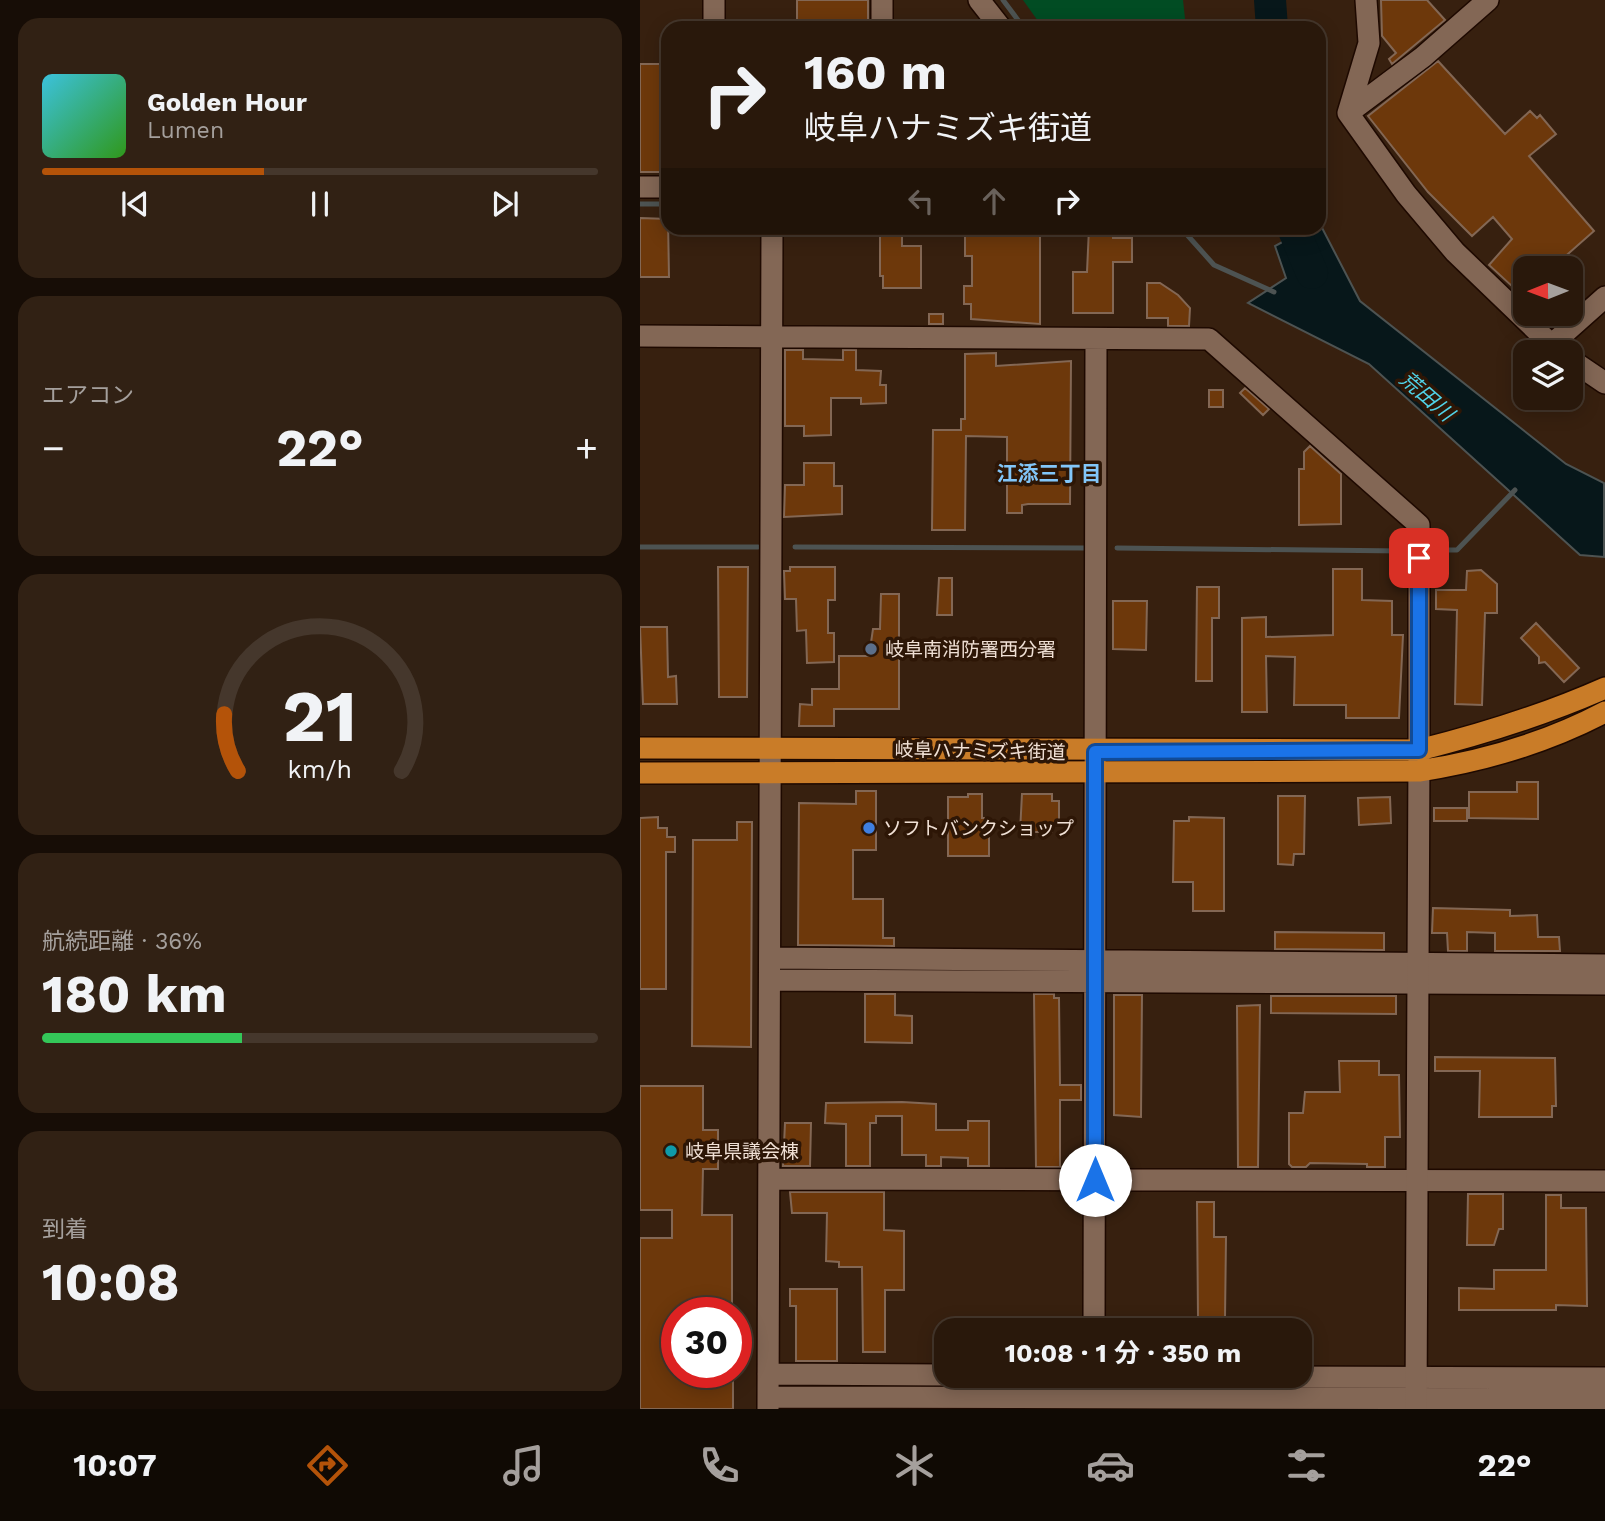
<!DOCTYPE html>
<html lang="ja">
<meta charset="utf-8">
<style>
:root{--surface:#29180b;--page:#312114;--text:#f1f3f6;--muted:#a5a09d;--line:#45372c;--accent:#b45309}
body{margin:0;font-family:"Work Sans","Noto Sans JP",sans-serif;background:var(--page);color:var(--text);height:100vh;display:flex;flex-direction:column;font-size:26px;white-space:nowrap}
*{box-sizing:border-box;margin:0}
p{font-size:23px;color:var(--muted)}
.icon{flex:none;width:38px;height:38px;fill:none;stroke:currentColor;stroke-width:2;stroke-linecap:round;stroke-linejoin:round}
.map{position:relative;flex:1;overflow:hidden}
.panel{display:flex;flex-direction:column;gap:18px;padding:18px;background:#170d06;width:640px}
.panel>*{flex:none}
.top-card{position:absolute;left:21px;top:21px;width:665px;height:214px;border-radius:21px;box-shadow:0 4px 18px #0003,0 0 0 2px var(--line);background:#29180b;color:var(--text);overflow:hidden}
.needle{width:46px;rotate:269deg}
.fabs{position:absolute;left:873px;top:256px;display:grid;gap:14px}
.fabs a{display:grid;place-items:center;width:70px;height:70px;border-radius:14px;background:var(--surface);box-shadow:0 4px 18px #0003,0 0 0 2px var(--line);font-size:35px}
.speed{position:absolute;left:21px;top:1297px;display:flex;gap:14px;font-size:35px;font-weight:700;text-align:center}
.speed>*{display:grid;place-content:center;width:91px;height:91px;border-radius:50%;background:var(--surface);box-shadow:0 4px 18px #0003,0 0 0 2px var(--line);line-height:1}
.speed .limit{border:10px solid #d22;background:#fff;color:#111}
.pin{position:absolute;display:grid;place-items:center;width:60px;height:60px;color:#fff;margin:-30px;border-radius:14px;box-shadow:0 4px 10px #0006}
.me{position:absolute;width:77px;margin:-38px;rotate:0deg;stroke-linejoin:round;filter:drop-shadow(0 0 5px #0008)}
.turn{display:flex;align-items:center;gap:24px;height:147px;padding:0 28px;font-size:32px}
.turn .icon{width:91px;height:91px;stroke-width:2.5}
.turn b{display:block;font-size:49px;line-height:60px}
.lanes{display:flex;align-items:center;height:66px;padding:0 28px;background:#0003;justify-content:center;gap:35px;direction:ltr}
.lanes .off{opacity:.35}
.big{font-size:52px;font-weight:700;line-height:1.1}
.panel .card{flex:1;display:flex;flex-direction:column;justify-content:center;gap:10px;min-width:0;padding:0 24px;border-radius:21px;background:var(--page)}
.panel .dial{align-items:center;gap:0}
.dial svg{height:182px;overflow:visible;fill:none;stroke:var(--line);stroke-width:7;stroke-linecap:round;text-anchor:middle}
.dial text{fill:var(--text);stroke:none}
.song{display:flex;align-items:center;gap:21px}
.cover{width:84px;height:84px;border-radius:10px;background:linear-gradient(135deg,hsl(190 70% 55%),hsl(110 70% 35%))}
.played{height:7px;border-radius:4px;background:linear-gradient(90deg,var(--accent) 40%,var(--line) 40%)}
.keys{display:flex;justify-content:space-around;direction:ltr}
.heat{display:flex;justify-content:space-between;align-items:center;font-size:38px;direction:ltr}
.charge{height:10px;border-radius:5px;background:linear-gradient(90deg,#34c759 36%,var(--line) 0)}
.trip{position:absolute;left:294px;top:1318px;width:378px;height:70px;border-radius:21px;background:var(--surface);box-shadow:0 4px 18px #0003,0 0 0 2px var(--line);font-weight:700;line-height:70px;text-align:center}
.tab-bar{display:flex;height:112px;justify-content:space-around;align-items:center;background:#100a04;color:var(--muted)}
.tab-bar .icon{width:49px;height:49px}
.tab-bar .on{color:var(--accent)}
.tab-bar b{font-size:32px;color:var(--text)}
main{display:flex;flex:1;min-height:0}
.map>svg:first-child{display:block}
.green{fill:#014c23}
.water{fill:#07171a;stroke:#4d5352;stroke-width:2}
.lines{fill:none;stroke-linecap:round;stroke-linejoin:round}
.stream{stroke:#4d5352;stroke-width:5}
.river{stroke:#07171a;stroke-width:32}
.building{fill:#6d380b;stroke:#836754;stroke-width:2}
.street-casing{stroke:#1e0900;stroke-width:24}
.secondary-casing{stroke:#1e0900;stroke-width:24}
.primary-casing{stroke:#1e0900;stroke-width:24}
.street{stroke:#836755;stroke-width:21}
.secondary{stroke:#836755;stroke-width:21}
.primary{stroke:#c97c28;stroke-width:21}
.route-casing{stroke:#114b97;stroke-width:18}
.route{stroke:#1a73e8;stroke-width:12}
.service-dot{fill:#5c6f8a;stroke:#2d1606;stroke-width:2.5}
.shop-dot{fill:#3f7fe0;stroke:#2d1606;stroke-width:2.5}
.culture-dot{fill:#0f9aa8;stroke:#2d1606;stroke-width:2.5}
.labels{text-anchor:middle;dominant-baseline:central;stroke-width:7;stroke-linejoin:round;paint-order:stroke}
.poi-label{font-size:19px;fill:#f0e0d5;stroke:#2d1606;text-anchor:start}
.street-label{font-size:19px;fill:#f0e0d5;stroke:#2d1606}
.water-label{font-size:21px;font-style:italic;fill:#50d3e8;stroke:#2d1606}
.neighbourhood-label{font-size:21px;font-weight:bold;fill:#82c6f9;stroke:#2d1606}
</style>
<main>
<section class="panel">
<div class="card">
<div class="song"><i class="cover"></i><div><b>Golden Hour</b><p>Lumen</p></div></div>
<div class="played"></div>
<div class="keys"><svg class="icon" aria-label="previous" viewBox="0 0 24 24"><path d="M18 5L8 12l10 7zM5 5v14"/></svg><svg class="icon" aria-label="pause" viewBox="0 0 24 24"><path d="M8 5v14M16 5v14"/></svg><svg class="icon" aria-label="next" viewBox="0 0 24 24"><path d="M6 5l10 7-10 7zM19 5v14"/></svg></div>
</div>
<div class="card"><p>エアコン</p>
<div class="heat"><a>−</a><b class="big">22°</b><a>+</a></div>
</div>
<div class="card dial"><svg viewBox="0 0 100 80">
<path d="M14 69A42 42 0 1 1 86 69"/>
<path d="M14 69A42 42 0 0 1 8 44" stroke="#b45309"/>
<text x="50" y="56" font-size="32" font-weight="700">21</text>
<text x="50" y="72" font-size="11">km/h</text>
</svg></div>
<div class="card"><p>航続距離 · 36%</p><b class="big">180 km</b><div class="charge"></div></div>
<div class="card"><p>到着</p><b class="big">10:08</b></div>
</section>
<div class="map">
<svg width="965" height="1409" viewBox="0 0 965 1409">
<rect width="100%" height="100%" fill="#37200f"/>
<path class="green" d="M383 0H543L546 28H403Z"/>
<path class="water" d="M679 222 720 301 926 464 964 483V557L940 555 729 364 608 303 646 278 635 246 668 228H679Z"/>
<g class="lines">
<path class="stream" d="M363 0 384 28
M0 204H28
M541 228 574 265 634 292
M0 547H118
M155 547 444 548
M477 548 763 551
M792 550H817L875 490
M345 970 371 971"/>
<path class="river" d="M630 0 632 28
M653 228 672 273"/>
</g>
<path class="building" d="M157 0H228V28H157Z
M741 0H787L805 20 752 64 749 59 756 53 742 36Z
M798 61 865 134 890 111 897 118 900 115 916 134 889 156 954 231 912 268H886V299L849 265 872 239 853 217 832 236 788 192 728 116Z
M0 64H28V172H0Z
M0 218 28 219 29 277H0Z
M240 228H262V246H281V288H243V276H240Z
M332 228H400V324L331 319V304H324V286H332V256H325V235H332Z
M449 228H473V238H492V262H473V313H433V272H447Z
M507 283H520L538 295 550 308 549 326H528V318H507Z
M289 314H303V324H289Z
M145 350H163V359L203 360V350H216V370L241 371 240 385H246V403L221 404V398H191V435L164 436V426H145Z
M356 353V366L431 361 430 504H388L382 505V513H367V437L326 436 325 530H292L293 430H321V419H325V354Z
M605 388 629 409 623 415 600 393Z
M569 390H583V407H569Z
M670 446 701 474V524L659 525V469H664V452Z
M164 463H194V486H202V514L144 517 145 485H164Z
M78 567H108L107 697H79Z
M150 567H195V600H188V633H194V662L167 663 166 630 157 631 156 599H145L144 571H150Z
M693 569H722V600L752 601V635H763L759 718H706V705H654L655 657 626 656 627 712H602V618L626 617V637L693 635Z
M841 570 857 584V613H845L842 705 815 704 817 610 796 609V590H826L827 571Z
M299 578H312V615H297Z
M557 587H579V618H572V681H556Z
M241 594H259V709H194V726H159L160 704 172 705V689H199V656H229L233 629H240Z
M473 601H507L506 650 473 649Z
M896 623 939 668 924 682 905 662 899 663V657L881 638Z
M0 627H27L28 677 36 676 37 704H3Z
M877 782H898V819L829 818V792H877Z
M216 791H236V850H213V899H243V938H254V946L158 945 159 803 216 804Z
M328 794H342V818H349V856H308V797H328Z
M382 794H412V801H419V824H412V832H380Z
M638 796H665L664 854H654L653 865 638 864Z
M750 797 751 823 719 825 718 798Z
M794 808H827V821H794Z
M18 817V828H27V837H35V852H26V989H0V818Z
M549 817 584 818V911H553V882H533L534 821H549Z
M97 822H112L111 1047 52 1046 53 840H97Z
M793 908 870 910V916L897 915 898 937H919L920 951H855V933L827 932V951H808L807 933H792Z
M635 932 744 933V950L635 949Z
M225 994H255V1015L272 1016V1043L225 1042Z
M394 994H414V998H419L420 1085H441V1100H420V1167H396Z
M474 995H502L501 1117 474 1115Z
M631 996H756V1014L631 1013Z
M620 1005 618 1167H598L597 1006Z
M795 1057 915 1058 916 1106H912V1117H839L840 1071H795Z
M699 1061H739V1075H759L760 1137H745V1167H727V1164L670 1163 666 1167H652L649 1164V1113H663L665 1092H700Z
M0 1086H63V1130H78V1169H63L62 1215H92V1312H37V1372H93V1409H0V1238H32V1210H0Z
M262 1102 296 1104V1130H328V1121H349V1166H328V1158L301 1157V1166H286V1155H262V1116H236V1123H230V1166H206V1124L185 1123 186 1103Z
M145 1123H171L170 1166H143Z
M150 1192H244V1230L264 1231V1290H245V1352H223L222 1267H199V1262L186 1261 187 1213H152Z
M828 1194H863V1229H859L854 1245H827Z
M906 1195H921V1208H946L947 1306 916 1305V1310H819V1288L854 1289V1270H906Z
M557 1202H574V1237H586L585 1318H558Z
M150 1289H197V1361H156V1306H150Z"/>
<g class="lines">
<defs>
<path id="street" d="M74 0V28
M242 0V28
M339 0 361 28
M726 0 729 43 708 113 783 57 848 0
M708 113 766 194 815 252 919 352
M0 187H28
M0 336 569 339 779 525V750
M910 346 965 297
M931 360 965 383
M131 958 965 965
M131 980 965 984
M130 1179 965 1181
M454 1330 456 340
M128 1374 306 1375
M357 1376 965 1378
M128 1397 965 1399
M128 1409 132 228"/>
<path id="secondary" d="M776 1409 779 753"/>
<path id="primary" d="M0 748 779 750C843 734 904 715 965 688
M0 773 779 771C844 761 906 743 965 712"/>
</defs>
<use href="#street" class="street-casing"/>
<use href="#secondary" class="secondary-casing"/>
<use href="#primary" class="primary-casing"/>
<use href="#street" class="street"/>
<use href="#secondary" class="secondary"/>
<use href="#primary" class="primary"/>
</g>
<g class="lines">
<defs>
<path id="route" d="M455 1180V752L779 750V558"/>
</defs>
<use href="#route" class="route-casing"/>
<use href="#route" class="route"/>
</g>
<circle class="service-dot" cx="231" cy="649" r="7"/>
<circle class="shop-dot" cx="229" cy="828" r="7"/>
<circle class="culture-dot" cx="31" cy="1151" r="7"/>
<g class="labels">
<g class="poi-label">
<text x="245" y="649">岐阜南消防署西分署</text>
<text x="243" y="828">ソフトバンクショップ</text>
<text x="45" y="1151">岐阜県議会棟</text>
</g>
<g class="street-label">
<text transform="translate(340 751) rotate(1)">岐阜ハナミズキ街道</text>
</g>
<g class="water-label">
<text transform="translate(787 396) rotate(41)">荒田川</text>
</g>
<g class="neighbourhood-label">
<text x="409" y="473">江添三丁目</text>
</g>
</g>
</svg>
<div class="fabs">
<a><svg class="needle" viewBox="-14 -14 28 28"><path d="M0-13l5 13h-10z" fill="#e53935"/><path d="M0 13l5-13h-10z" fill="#a5a09d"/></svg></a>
<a><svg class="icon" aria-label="layers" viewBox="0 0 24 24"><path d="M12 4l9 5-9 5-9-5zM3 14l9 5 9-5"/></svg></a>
</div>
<div class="speed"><div class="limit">30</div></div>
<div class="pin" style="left:779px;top:558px;background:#d93025"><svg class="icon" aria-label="arrive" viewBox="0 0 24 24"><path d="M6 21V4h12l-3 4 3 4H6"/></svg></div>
<svg class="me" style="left:455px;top:1180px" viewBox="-20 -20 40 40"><circle r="19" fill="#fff"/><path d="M0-13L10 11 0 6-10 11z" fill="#1a73e8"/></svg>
<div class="trip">10:08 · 1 分 · 350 m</div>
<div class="top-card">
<div class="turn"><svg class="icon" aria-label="right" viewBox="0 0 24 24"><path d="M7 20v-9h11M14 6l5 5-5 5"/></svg><div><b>160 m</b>岐阜ハナミズキ街道</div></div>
<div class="lanes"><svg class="icon off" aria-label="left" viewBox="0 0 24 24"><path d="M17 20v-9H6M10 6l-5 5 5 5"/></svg><svg class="icon off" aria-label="ahead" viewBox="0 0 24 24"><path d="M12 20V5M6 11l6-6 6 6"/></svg><svg class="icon" aria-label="right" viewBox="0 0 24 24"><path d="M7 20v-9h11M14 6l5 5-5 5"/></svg></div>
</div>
</div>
</main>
<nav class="tab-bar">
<b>10:07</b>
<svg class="icon on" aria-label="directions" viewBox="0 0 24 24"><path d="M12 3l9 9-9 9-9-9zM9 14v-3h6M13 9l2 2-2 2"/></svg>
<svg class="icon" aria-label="music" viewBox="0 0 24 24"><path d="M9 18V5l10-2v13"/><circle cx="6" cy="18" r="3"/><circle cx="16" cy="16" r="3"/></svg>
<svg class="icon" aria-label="phone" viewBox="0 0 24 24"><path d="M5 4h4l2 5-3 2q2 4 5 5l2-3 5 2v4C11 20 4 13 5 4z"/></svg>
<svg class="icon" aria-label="climate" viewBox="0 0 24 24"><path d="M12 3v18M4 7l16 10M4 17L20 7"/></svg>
<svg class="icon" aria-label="car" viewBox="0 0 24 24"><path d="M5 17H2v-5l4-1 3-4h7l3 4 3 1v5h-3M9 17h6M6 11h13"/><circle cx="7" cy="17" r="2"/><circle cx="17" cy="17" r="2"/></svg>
<svg class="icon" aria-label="filters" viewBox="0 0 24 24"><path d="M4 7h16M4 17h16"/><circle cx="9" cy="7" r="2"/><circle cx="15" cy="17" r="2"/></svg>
<b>22°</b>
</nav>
